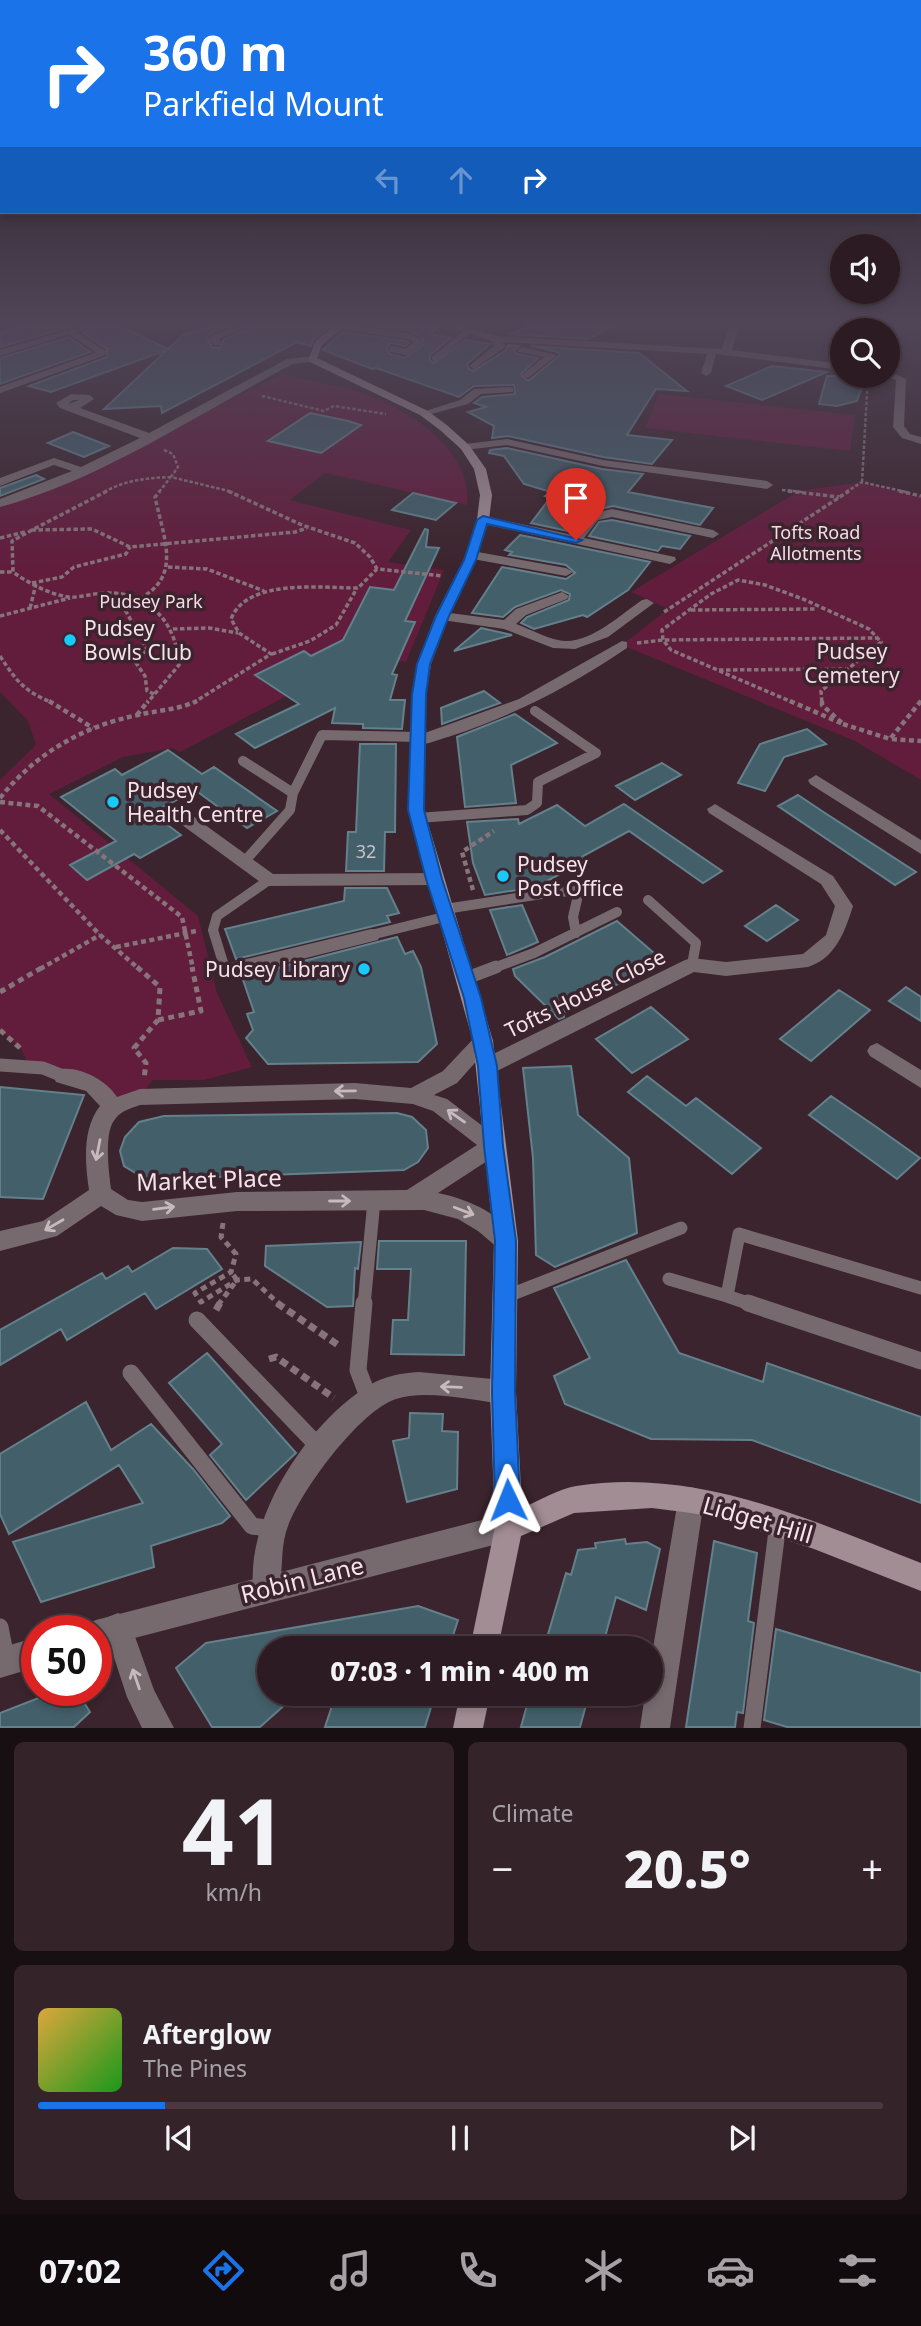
<!DOCTYPE html>
<meta charset="utf-8">
<style>
:root{--surface:#2c1b22;--page:#34242a;--text:#f1f3f6;--muted:#a6a1a5;--line:#483940;--accent:#1a73e8}
body{margin:0;font-family:"Noto Sans",sans-serif;background:var(--page);color:var(--text);height:100vh;display:flex;flex-direction:column;font-size:26px;white-space:nowrap}
*{box-sizing:border-box;margin:0}
p{font-size:23px;color:var(--muted)}
.icon{flex:none;width:38px;height:38px;fill:none;stroke:currentColor;stroke-width:2;stroke-linecap:round;stroke-linejoin:round}
.map{position:relative;height:1728px;overflow:hidden}
.side{display:flex;flex-direction:column;gap:14px;padding:14px;background:#180f13;flex:1}
.side>*{flex:none}
.hud{position:absolute;left:0px;top:0px;width:922px;height:214px;box-shadow:0 4px 10px #0003,0 0 0 2px var(--line);background:#1a73e8;color:#fff;overflow:hidden}
.fabs{position:absolute;left:830px;top:234px;display:grid;gap:14px}
.fabs a{display:grid;place-items:center;width:70px;height:70px;border-radius:50%;background:var(--surface);box-shadow:0 4px 10px #0003,0 0 0 2px var(--line);font-size:35px}
.speed{position:absolute;left:21px;top:1615px;display:flex;gap:14px;font-size:35px;font-weight:700;text-align:center}
.speed>*{display:grid;place-content:center;width:91px;height:91px;border-radius:50%;background:var(--surface);box-shadow:0 4px 10px #0003,0 0 0 2px var(--line);line-height:1}
.speed .limit{border:10px solid #d22;background:#fff;color:#111}
.pin{position:absolute;display:grid;place-items:center;width:60px;height:60px;color:#fff;margin:-72px -30px;border-radius:50% 50% 50% 0;rotate:-45deg;box-shadow:0 0 7px #0007}
.pin .icon{rotate:45deg}
.me{position:absolute;width:77px;margin:-38px;rotate:358deg;stroke-linejoin:round;filter:drop-shadow(0 0 5px #0008)}
.turn{display:flex;align-items:center;gap:24px;height:147px;padding:0 28px;font-size:32px}
.turn .icon{width:91px;height:91px;stroke-width:2.5}
.turn b{display:block;font-size:49px;line-height:60px}
.lanes{display:flex;align-items:center;height:66px;padding:0 28px;background:#0003;justify-content:center;gap:35px;direction:ltr}
.lanes .off{opacity:.35}
.big{font-size:52px;font-weight:800;line-height:1.1}
.side .tile{flex:1;display:flex;flex-direction:column;justify-content:center;gap:10px;min-width:0;padding:0 24px;border-radius:10px;background:var(--page)}
.side .dial{align-items:center;gap:0}
.dial b{font-size:91px;line-height:1}
.song{display:flex;align-items:center;gap:21px}
.cover{width:84px;height:84px;border-radius:10px;background:linear-gradient(135deg,hsl(40 70% 55%),hsl(120 70% 35%))}
.played{height:7px;border-radius:4px;background:linear-gradient(90deg,var(--accent) 15%,var(--line) 15%)}
.keys{display:flex;justify-content:space-around;direction:ltr}
.heat{display:flex;justify-content:space-between;align-items:center;font-size:38px;direction:ltr}
.side .tiles{flex:1;display:grid;gap:14px;grid-template-columns:1fr 1fr}
.tile:last-child{grid-column:span 2}
.trip{position:absolute;left:257px;top:1636px;width:406px;height:70px;border-radius:35px;background:var(--surface);box-shadow:0 4px 10px #0003,0 0 0 2px var(--line);font-weight:800;line-height:70px;text-align:center}
.dock{display:flex;height:112px;justify-content:space-around;align-items:center;background:#120b0e;color:var(--muted)}
.dock .icon{width:49px;height:49px}
.dock .selected{color:var(--accent)}
.dock b{font-size:32px;color:var(--text)}
.map>svg:first-child{display:block}
.green{fill:#621d3d}
.building{fill:#435f6a;stroke:#63808b;stroke-width:2}
.lines{fill:none;stroke-linecap:round;stroke-linejoin:round}
.path-far4{stroke:#87737a;stroke-width:2.5;stroke-dasharray:3.5 2;stroke-linecap:butt}
.path-far3{stroke:#87737a;stroke-width:3.5;stroke-dasharray:4.5 2.5;stroke-linecap:butt}
.path-far2{stroke:#87737a;stroke-width:4.5;stroke-dasharray:5 3.5;stroke-linecap:butt}
.path-far1{stroke:#87737a;stroke-width:5;stroke-dasharray:6 4.5;stroke-linecap:butt}
.path{stroke:#87737a;stroke-width:7;stroke-dasharray:8 5;stroke-linecap:butt}
.service-far3{stroke:#766a6e;stroke-width:6}
.service-far2{stroke:#766a6e;stroke-width:10}
.service-far1{stroke:#766a6e;stroke-width:13}
.service{stroke:#766a6e;stroke-width:17}
.pedestrian{fill:#766a6e;fill-rule:evenodd}
.minor{fill:#766a6e;fill-rule:evenodd}
.tertiary{fill:#766a6e;fill-rule:evenodd}
.secondary{fill:#a18d93;fill-rule:evenodd}
.oneway{stroke:#c8b9be}
.route{fill:#1a73e8;stroke:#114b97;stroke-width:2}
.poi-dot{fill:#17cafb;stroke:#3b242d;stroke-width:2.5}
.labels{text-anchor:middle;dominant-baseline:central;stroke-width:7;stroke-linejoin:round;paint-order:stroke}
.far-park-label{font-size:18px;fill:#f5dce4;stroke:#3b242d}
.number-label{font-size:18px;fill:#c8c3c9}
.poi-label{font-size:21px;fill:#f4e4e9;stroke:#3b242d;text-anchor:start}
.park-label{font-size:21px;fill:#f5dce4;stroke:#3b242d}
.street-label{font-size:21px;fill:#f4e4e9;stroke:#3b242d}
.near-street-label{font-size:24px;fill:#f4e4e9;stroke:#3b242d}
</style>
<div class="map">
<svg width="921" height="1728" viewBox="0 0 921 1728">
<rect width="100%" height="100%" fill="#3b242d"/>
<path class="green" d="M282 374C311 381 343 386 371 396 414 413 474 454 467 505L325 473 290 500 411 530 388 562 444 570 406 662 359 658 180 752 172 748 123 757 49 794 198 916 217 993 252 1067 204 1080H153L140 1097 108 1099 30 1067 21 1049 0 1030V780L36 745 28 721 0 692V503L151 438Z
M659 394 855 415 850 451 645 428Z
M862 482 921 496V780L855 741 622 645 668 609 631 592 799 491Z"/>
<path class="building" d="M28 325H76L0 347V333Z
M102 325H117L168 349 183 335 213 326 233 325 213 332 207 337 212 347 220 348 223 340 257 325H331L313 340 311 346 297 342 162 413 161 406 104 409 167 350 51 392 29 386 107 357V349L83 333Z
M371 325H441L429 334 451 338 430 355V361L434 363 465 340 490 344 467 364 468 368 473 371 506 350 508 345 519 346 514 350 517 354 538 358 521 374 528 381 560 355 558 352 531 346 639 353 687 391 656 389 627 435 672 440 652 464 603 457 508 436 492 438 494 426 468 412 486 407 474 403 482 397 515 394 514 385 474 386 459 397 376 368 372 369 323 350 342 332 406 341 409 343 405 346 391 343 386 348 390 354 405 358 424 344 422 337 410 331Z
M530 325H615L588 339 511 334Z
M69 337 90 352 0 384V358Z
M772 366 827 372 762 400 726 386Z
M827 376H850L848 382 863 384 857 401 837 406 819 404Z
M310 413 348 421 361 425 321 453 268 441Z
M73 432 109 446 84 457 48 443Z
M507 448 602 469 643 474 628 492 713 508 700 525 613 506 588 512 572 532 531 523 550 498 545 496 551 492 524 484 504 456 489 453 490 450Z
M36 475 44 479 0 496V488Z
M413 493 456 503 436 520 392 510Z
M612 520 690 536 680 549 662 546 658 551 589 536 599 522Z
M425 529 428 530 426 547 439 548 405 621 415 622 392 674 397 675 390 700H405L402 729 363 728V724L332 723 335 708 255 748 236 734 299 704 255 675 304 651 311 656 343 640 370 587 394 590Z
M520 535 650 562 628 590 587 617 583 615 534 629 521 623 527 617 569 600 570 594 561 590 515 607 503 617 472 613 502 567 566 579 575 573 566 565 509 555 512 552 505 550Z
M481 628 512 635 454 651Z
M484 691 500 703 442 724 441 708Z
M515 714 557 743 511 765 516 803 465 807 457 737Z
M807 729 826 744 784 757 765 791 738 783 760 744Z
M360 744H396L395 832H385L384 871H346L348 832H356Z
M168 750 202 774 214 767 277 811 247 828 195 790 152 813 181 835 140 858 134 854 87 880 70 865 116 841 61 797 115 769 122 775Z
M662 763 681 775 635 800 616 786Z
M798 795 825 813 916 872 895 885 778 806Z
M624 804 722 871 703 883 629 831 583 856 588 859 536 887 485 895 473 863 467 822 518 819 519 824 557 805 585 826Z
M345 888H387L399 913 387 916 390 922 236 959 225 929 344 901Z
M522 905 538 942 507 955 490 910Z
M776 905 798 920 767 941 745 926Z
M617 921 662 960 566 1012 563 1009 564 1017 559 1019 515 976 513 969 545 957Z
M397 937 405 954 413 951 421 967 437 1044 418 1062 268 1064 246 1038 253 1030 247 1014 254 1012 242 977Z
M906 987 921 997V1021L889 1001Z
M839 990 870 1010 811 1061 780 1039Z
M651 1007 688 1039 632 1073 596 1039Z
M571 1066 578 1115 629 1158 637 1233 555 1267 536 1255 533 1158 523 1068Z
M647 1076 686 1106 696 1098 761 1148 732 1174 628 1092Z
M0 1087 84 1095 43 1199 0 1197Z
M831 1096 875 1126 920 1158 897 1179 809 1115Z
M397 1113 412 1117 426 1130 428 1148 418 1162 404 1170 158 1179 139 1175 124 1166 120 1151 125 1137 139 1122 164 1116Z
M379 1241H466L464 1355 391 1354 393 1320H408L411 1269H377Z
M361 1242 358 1269 355 1268 353 1306 327 1307 265 1266 266 1246Z
M173 1248 207 1249 222 1269 156 1309 145 1293 67 1340 61 1329 0 1365V1330L102 1273 106 1279 128 1266 132 1272Z
M626 1260 679 1353 763 1382 767 1363 921 1417V1503L752 1440 651 1439 565 1404 554 1376 590 1358 554 1288Z
M207 1353 296 1453 246 1500 210 1455 222 1444 169 1383Z
M86 1402 111 1450 151 1424 193 1469 230 1516 222 1523 151 1546 154 1567 41 1602 13 1542 143 1503 119 1465 9 1534 0 1514V1454Z
M410 1413 443 1414 442 1431 458 1432 457 1489 407 1502 393 1441 409 1438Z
M625 1539 626 1544 647 1542 660 1549 646 1610 616 1597 602 1648H544L566 1573 571 1575 578 1550 596 1548 595 1543Z
M714 1541 757 1553 748 1621 754 1623 743 1713 737 1712 735 1727H686Z
M418 1606 458 1620 449 1648H270V1694H297L260 1727H212L176 1668 206 1643Z
M776 1629 921 1673V1727H787L764 1720Z
M59 1690H76L90 1712 74 1727H0V1713Z
M336 1694H435L425 1727H325Z
M530 1694H589L580 1727H521Z"/>
<g class="lines">
<path class="path-far4" d="M894 326 921 328
M262 396 324 411 334 406 386 414
M164 450 173 454 178 467 171 477 233 492
M862 482 868 376
M782 490 802 492
M104 492C126 480 146 478 171 477
M159 492 170 478
M846 492 862 482 906 492"/>
<path class="path-far3" d="M107 491 32 530 92 529 130 547 295 532 307 528
M228 491 302 525 355 543 370 557 377 569
M788 491 839 497
M899 491 921 496
M32 530 12 541 13 572C28 583 49 594 68 597 81 598 93 593 106 593 150 591 177 625 179 665L147 703
M0 538 25 532
M168 567 207 569 264 591
M0 572H13
M32 583 62 577 74 567 126 554 130 547
M30 608 36 584
M691 610 815 609
M664 612 849 491
M0 616 70 598
M173 629 209 628 238 633
M637 643 663 640 877 638
M272 654 310 641 336 625 357 588
M0 656C17 682 24 691 53 703
M719 670 846 669
M154 694 147 691 145 676 132 657 148 651 123 606C185 584 166 547 155 497L160 491
M193 703 271 654 239 633 231 619C247 578 322 588 358 588L377 569 443 576
M794 703 671 650 663 640 662 630 711 594 738 580 765 585 803 599 869 629 881 642 821 691 822 703
M919 703 921 701"/>
<path class="path-far2" d="M49 701 93 728
M790 701 843 724
M822 701V705L843 724
M921 701 890 739 921 741
M137 715 148 701
M843 724 890 739
M0 798C35 754 83 726 138 715 158 710 178 710 197 701
M0 802 38 806 182 917 193 969
M0 830 100 935 139 969
M473 890 462 852 494 831
M116 947 196 931
M40 969 100 935"/>
<path class="path-far1" d="M137 967 160 987 158 1020 134 1048 146 1063 144 1079
M0 992 43 967
M158 1020 201 1011 192 967
M0 1030 20 1048
M223 1223 221 1237 236 1254 231 1272 195 1293 201 1302 237 1280 252 1279 280 1305
M218 1305 237 1280 231 1272"/>
<path class="path" d="M277 1303 341 1347
M216 1310 220 1303
M269 1359 276 1357 334 1398"/>
<path class="service-far3" d="M340 326 408 336 419 342 406 352 392 349
M435 358 468 331
M0 390 103 353 71 332"/>
<path class="service-far2" d="M243 761 293 793
M418 818 527 810 537 803 538 782 596 753 535 711
M244 862 290 810 293 793 322 735 418 737
M648 900 696 943 692 965
M445 909 555 892 579 891 573 917 576 933
M371 935 448 916
M225 969 213 930 217 916 269 880
M491 969 534 953 617 912"/>
<path class="service-far1" d="M225 967 226 971
M467 978 496 967
M0 1065 43 1068 63 1076
M669 1279 727 1296
M505 1297 681 1228
M364 1305 374 1201
M753 1305 727 1296 739 1234 921 1288"/>
<path class="service" d="M364 1303 358 1370 369 1399
M748 1303 921 1361
M197 1320 319 1447
M131 1373 252 1526 273 1529
M0 1627 6 1658
M752 1728 778 1523"/>
<path class="pedestrian" d="M371 929 378 930 380 935 378 940 226 978 219 976 216 971 219 966 226 964Z"/>
<path class="minor" d="M85 325H99L0 356V350Z
M240 325H254L220 338V345H214L209 339 214 334Z
M444 325H458L497 336 722 349 728 329 733 326 738 329 732 350 842 364V370L716 354 711 373 706 376 701 373 707 354 502 342 506 346 504 348 474 369 469 366 494 346 491 341Z
M874 325H884V331H874Z
M522 347 557 355 528 378 523 375 524 373 544 357 519 352 517 350Z
M312 356 316 357V361L293 364C199 413 103 479 0 507V499L72 471 54 465 0 486V478L54 458 81 467 140 438 60 408 56 403 71 394 90 395 94 399 80 408 149 433 287 359ZM73 400H79L68 404Z
M887 370 906 379 904 426 910 434 921 437V444L902 438 893 427 896 380 886 376Z
M509 387 513 388V392L481 394 468 404 424 416 419 413 460 400 474 389Z
M507 439 603 460 767 481 773 485 767 489 603 466 507 445 465 450 459 447 465 444Z
M612 509 713 530 719 534 713 538 612 517 598 520 584 538 675 557 676 560 670 564 483 524 477 520 483 516 573 535 590 514Z
M472 551 566 568 573 572 566 576 467 558 466 555Z
M562 592 569 596 567 599 526 615 516 624C530 629 544 637 558 640 587 647 620 615 642 600L647 599 654 603 608 637 575 649 553 648 504 629 442 620 435 616 442 612 504 620 516 609Z
M622 641 627 642V648C571 686 513 716 448 737 437 740 423 747 411 744L409 741 411 738 519 699Z
M816 775 921 840V854L810 784 808 780Z
M715 804 833 876 853 906C845 931 836 958 808 967L726 976 694 972 495 1072 488 1074 481 1072 478 1066 481 1060 685 960 692 958 726 962 803 954 826 935 835 906 821 884 709 813 707 809Z
M173 805 179 806 273 874 434 873 443 879 434 885 269 886 263 884 167 814 165 810 167 806Z
M483 1033 490 1036 493 1041 490 1046 457 1083 434 1095 447 1099 501 1140 504 1146 501 1152 438 1193C465 1198 505 1215 518 1241L514 1248 506 1251 498 1248 478 1231 458 1219 424 1210 237 1211 142 1221 116 1215 101 1206 57 1236 0 1251V1231L43 1221 89 1190C85 1163 82 1129 100 1106L86 1091 56 1082 53 1076 56 1070C76 1064 106 1079 117 1097L140 1089 355 1083 411 1088 443 1071 476 1036ZM355 1099 413 1104 433 1111 477 1145 407 1190 237 1192 142 1202 128 1200 111 1189C109 1172 103 1131 116 1118 121 1111 132 1108 140 1105Z
M877 1043 921 1070V1088L870 1056 867 1051 870 1046Z
M419 1372 503 1380 512 1383 516 1392 512 1401 503 1404C474 1400 424 1389 396 1399 359 1411 299 1493 287 1529 279 1552 285 1576 276 1598L266 1602 256 1598C251 1587 253 1578 253 1567 258 1500 312 1421 368 1386 384 1376 401 1373 419 1372Z
M691 1487 701 1490 704 1500 670 1728H640L645 1694H651V1660L678 1500 681 1490Z
M118 1613 128 1617 154 1690 174 1728H142L127 1697 104 1627 108 1617Z"/>
<path class="tertiary" d="M509 1513 519 1517 523 1527 519 1537 509 1541 96 1648V1631H83L86 1624 96 1620Z
M37 1637V1667L0 1678V1648Z"/>
<path class="secondary" d="M335 325H346L322 345 317 358 428 411 448 426 469 445 486 469 492 495 489 520 476 560 449 616 431 664 426 695 424 810 493 1041 518 1241 516 1392 522 1508C539 1501 558 1489 576 1486 698 1467 810 1520 921 1563V1591L814 1549 719 1518 691 1513 652 1508 574 1513 521 1536 498 1648H470L495 1527 490 1392 494 1241 473 1041 408 810 412 695 417 664 435 616 464 560 477 520 480 495 474 469 461 449 440 430 420 415 308 361 315 342Z
M460 1694H490L483 1728H453Z"/>
</g>
<defs><path id="oneway-shaft" d="M-6 0H5M1.5-3L5.5 0L1.5 3" fill="none" stroke-width="1.6" stroke-linecap="round" stroke-linejoin="round" transform="scale(1.75)"/></defs>
<g class="oneway">
<use href="#oneway-shaft" transform="translate(345 1091) rotate(179)"/>
<use href="#oneway-shaft" transform="translate(456 1116) rotate(-145)"/>
<use href="#oneway-shaft" transform="translate(98 1150) rotate(101)"/>
<use href="#oneway-shaft" transform="translate(340 1201)"/>
<use href="#oneway-shaft" transform="translate(164 1208) rotate(-7)"/>
<use href="#oneway-shaft" transform="translate(464 1211) rotate(21)"/>
<use href="#oneway-shaft" transform="translate(54 1225) rotate(150)"/>
<use href="#oneway-shaft" transform="translate(451 1387) rotate(-178)"/>
<use href="#oneway-shaft" transform="translate(136 1679) rotate(-109)"/>
</g>
<linearGradient id="sky" x2="0" y2="1"><stop stop-color="#201419"/><stop offset="0.57" stop-color="#4f4557"/><stop offset="1" stop-color="#4f4557" stop-opacity="0"/></linearGradient>
<rect width="921" height="567" fill="url(#sky)"/>
<path class="route" d="M483 516 582 540 576 543 487 524 476 560 449 616 430 664 426 695 424 810 442 879 481 998 497 1066 503 1146 516 1241 515 1392 520 1500 516 1508 508 1512 499 1508 495 1500 492 1392 495 1241 484 1146 478 1066 464 998 426 879 408 810 412 695 417 664 436 616 464 560 477 520Z"/>
<g class="poi-dot">
<circle cx="70" cy="640" r="7"/>
<circle cx="113" cy="802" r="7"/>
<circle cx="503" cy="876" r="7"/>
<circle cx="364" cy="969" r="7"/>
</g>
<g class="labels">
<g class="far-park-label">
<text x="816" y="532">Tofts Road<tspan x="816" dy="21">Allotments</tspan></text>
<text x="151" y="601">Pudsey Park</text>
</g>
<g class="number-label">
<text x="366" y="851">32</text>
</g>
<g class="poi-label">
<text x="84" y="628">Pudsey<tspan x="84" dy="24">Bowls Club</tspan></text>
<text x="127" y="790">Pudsey<tspan x="127" dy="24">Health Centre</tspan></text>
<text x="517" y="864">Pudsey<tspan x="517" dy="24">Post Office</tspan></text>
<text x="350" y="969" text-anchor="end">Pudsey Library</text>
</g>
<g class="park-label">
<text x="852" y="651">Pudsey<tspan x="852" dy="24">Cemetery</tspan></text>
</g>
<g class="street-label">
<text transform="translate(585 993) rotate(-26)">Tofts House Close</text>
</g>
<g class="near-street-label">
<text transform="translate(209 1179) rotate(-2)">Market Place</text>
<text transform="translate(758 1519) rotate(16)">Lidget Hill</text>
<text transform="translate(302 1579) rotate(-14)">Robin Lane</text>
</g>
</g>
</svg>
<div class="fabs">
<a><svg class="icon" aria-label="sound" viewBox="0 0 24 24"><path d="M4 9h4l5-4v14l-5-4H4zM17 9q2 3 0 6"/></svg></a>
<a><svg class="icon" aria-label="search" viewBox="0 0 24 24"><circle cx="10" cy="10" r="6"/><path d="M15 15l6 6"/></svg></a>
</div>
<div class="speed"><div class="limit">50</div></div>
<div class="pin" style="left:576px;top:540px;background:#d93025"><svg class="icon" aria-label="arrive" viewBox="0 0 24 24"><path d="M6 21V4h12l-3 4 3 4H6"/></svg></div>
<svg class="me" style="left:508px;top:1500px" viewBox="-20 -20 40 40"><path d="M0-17L14 15 0 8-14 15z" fill="#1a73e8" stroke="#fff" stroke-width="4"/></svg>
<div class="trip">07:03 · 1 min · 400 m</div>
<div class="hud">
<div class="turn"><svg class="icon" aria-label="right" viewBox="0 0 24 24"><path d="M7 20v-9h11M14 6l5 5-5 5"/></svg><div><b>360 m</b>Parkfield Mount</div></div>
<div class="lanes"><svg class="icon off" aria-label="left" viewBox="0 0 24 24"><path d="M17 20v-9H6M10 6l-5 5 5 5"/></svg><svg class="icon off" aria-label="ahead" viewBox="0 0 24 24"><path d="M12 20V5M6 11l6-6 6 6"/></svg><svg class="icon" aria-label="right" viewBox="0 0 24 24"><path d="M7 20v-9h11M14 6l5 5-5 5"/></svg></div>
</div>
</div>
<section class="side">
<div class="tiles">
<div class="tile dial"><b>41</b><p>km/h</p></div>
<div class="tile"><p>Climate</p>
<div class="heat"><a>−</a><b class="big">20.5°</b><a>+</a></div>
</div>
<div class="tile">
<div class="song"><i class="cover"></i><div><b>Afterglow</b><p>The Pines</p></div></div>
<div class="played"></div>
<div class="keys"><svg class="icon" aria-label="previous" viewBox="0 0 24 24"><path d="M18 5L8 12l10 7zM5 5v14"/></svg><svg class="icon" aria-label="pause" viewBox="0 0 24 24"><path d="M8 5v14M16 5v14"/></svg><svg class="icon" aria-label="next" viewBox="0 0 24 24"><path d="M6 5l10 7-10 7zM19 5v14"/></svg></div>
</div>
</div>
</section>
<nav class="dock">
<b>07:02</b>
<svg class="icon selected" aria-label="directions" viewBox="0 0 24 24"><path d="M12 3l9 9-9 9-9-9zM9 14v-3h6M13 9l2 2-2 2"/></svg>
<svg class="icon" aria-label="music" viewBox="0 0 24 24"><path d="M9 18V5l10-2v13"/><circle cx="6" cy="18" r="3"/><circle cx="16" cy="16" r="3"/></svg>
<svg class="icon" aria-label="phone" viewBox="0 0 24 24"><path d="M5 4h4l2 5-3 2q2 4 5 5l2-3 5 2v4C11 20 4 13 5 4z"/></svg>
<svg class="icon" aria-label="climate" viewBox="0 0 24 24"><path d="M12 3v18M4 7l16 10M4 17L20 7"/></svg>
<svg class="icon" aria-label="car" viewBox="0 0 24 24"><path d="M5 17H2v-5l4-1 3-4h7l3 4 3 1v5h-3M9 17h6M6 11h13"/><circle cx="7" cy="17" r="2"/><circle cx="17" cy="17" r="2"/></svg>
<svg class="icon" aria-label="filters" viewBox="0 0 24 24"><path d="M4 7h16M4 17h16"/><circle cx="9" cy="7" r="2"/><circle cx="15" cy="17" r="2"/></svg>
</nav>
